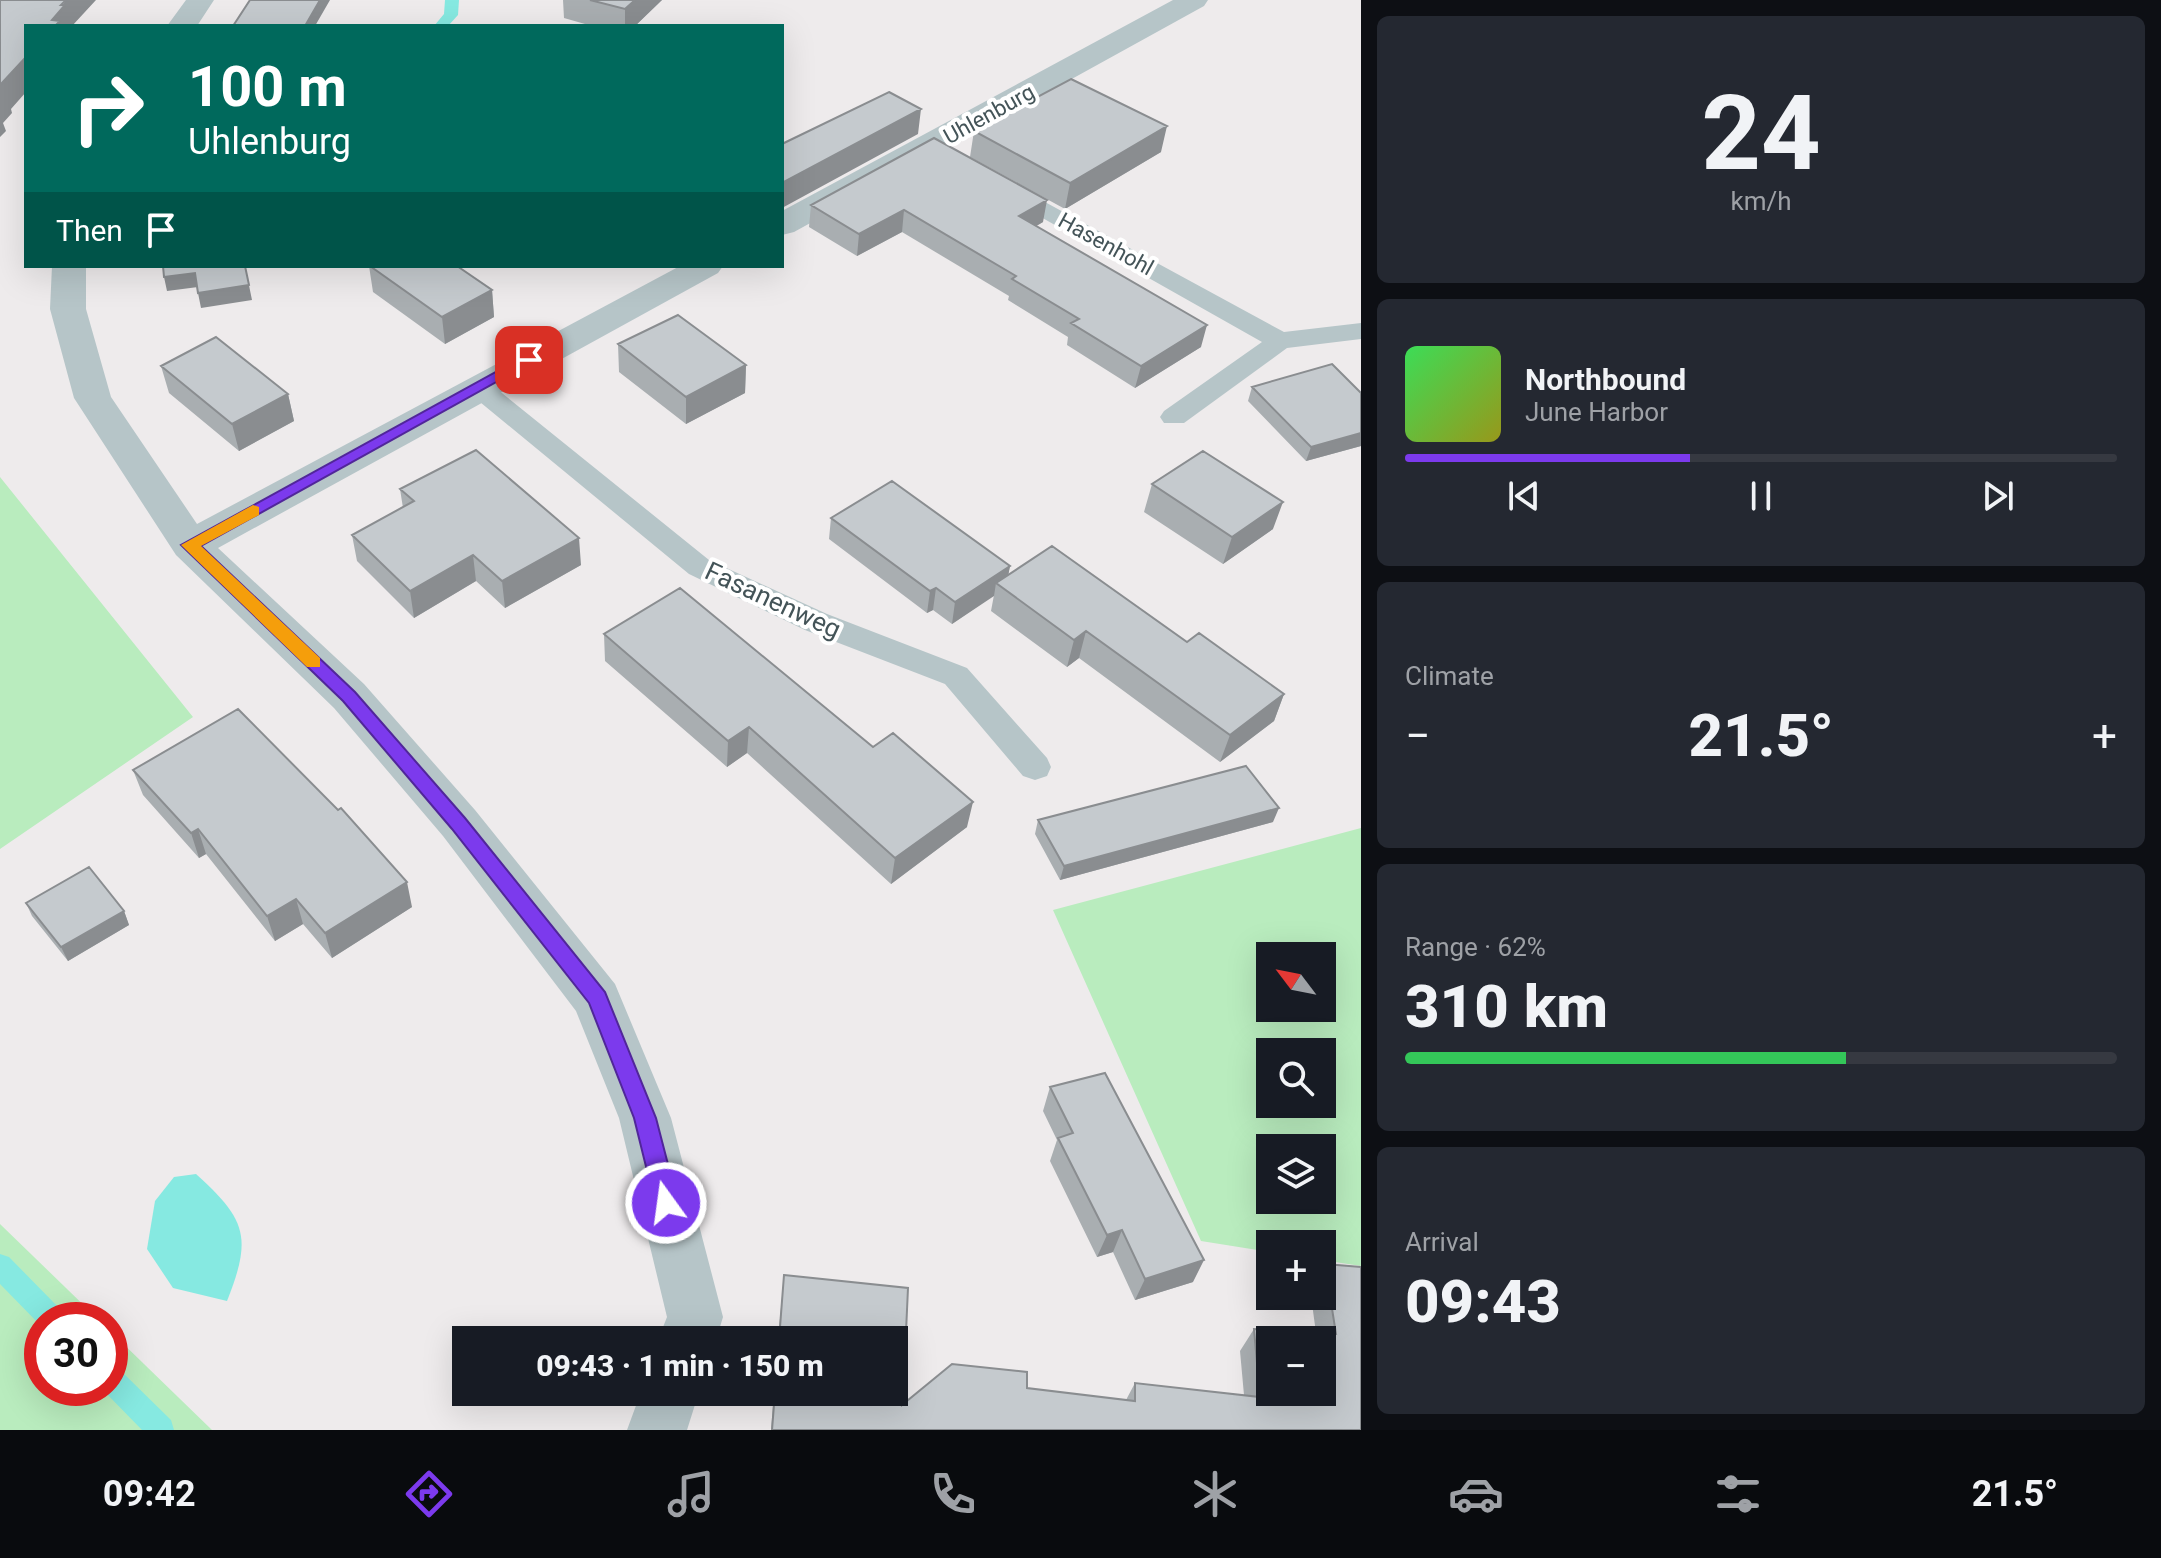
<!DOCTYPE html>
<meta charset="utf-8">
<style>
:root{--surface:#171b24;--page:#242831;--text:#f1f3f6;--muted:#9ea1a6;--line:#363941;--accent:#7c3aed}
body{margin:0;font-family:Roboto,sans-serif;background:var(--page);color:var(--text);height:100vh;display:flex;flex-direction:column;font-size:30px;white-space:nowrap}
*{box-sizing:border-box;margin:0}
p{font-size:26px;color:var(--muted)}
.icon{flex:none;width:44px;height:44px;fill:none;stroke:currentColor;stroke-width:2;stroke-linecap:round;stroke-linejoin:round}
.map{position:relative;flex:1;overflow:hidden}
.sheet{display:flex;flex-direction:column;gap:16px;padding:16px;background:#0d0f14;width:800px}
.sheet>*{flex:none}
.hud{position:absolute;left:24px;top:24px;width:760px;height:244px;border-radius:0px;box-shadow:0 8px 32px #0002;background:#00695c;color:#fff;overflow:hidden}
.needle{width:52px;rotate:302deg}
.buttons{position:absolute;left:1256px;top:942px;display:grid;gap:16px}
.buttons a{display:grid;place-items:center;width:80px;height:80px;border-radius:0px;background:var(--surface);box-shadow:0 8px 32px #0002;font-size:40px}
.speed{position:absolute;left:24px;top:1302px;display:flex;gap:16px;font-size:40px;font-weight:700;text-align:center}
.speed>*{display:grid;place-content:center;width:104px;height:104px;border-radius:50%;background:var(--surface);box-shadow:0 8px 32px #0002;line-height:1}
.speed .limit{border:12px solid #d22;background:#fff;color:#111}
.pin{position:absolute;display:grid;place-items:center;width:68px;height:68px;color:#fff;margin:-34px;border-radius:16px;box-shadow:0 4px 12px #0006}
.me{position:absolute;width:88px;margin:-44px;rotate:346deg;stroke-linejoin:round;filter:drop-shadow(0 0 6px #0008)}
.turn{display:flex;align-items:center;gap:28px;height:168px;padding:0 32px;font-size:36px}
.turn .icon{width:104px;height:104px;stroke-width:2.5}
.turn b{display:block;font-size:56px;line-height:68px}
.then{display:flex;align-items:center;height:76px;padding:0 32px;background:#0003;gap:16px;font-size:30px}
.big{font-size:60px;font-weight:800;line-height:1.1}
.sheet .card{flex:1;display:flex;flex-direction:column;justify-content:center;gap:12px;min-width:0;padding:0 28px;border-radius:12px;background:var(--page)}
.sheet .dial{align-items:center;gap:0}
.dial b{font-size:104px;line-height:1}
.song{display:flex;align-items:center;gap:24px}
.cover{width:96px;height:96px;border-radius:12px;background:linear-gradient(135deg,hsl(130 70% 55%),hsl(60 70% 35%))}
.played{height:8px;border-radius:4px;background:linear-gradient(90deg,var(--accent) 40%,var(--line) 40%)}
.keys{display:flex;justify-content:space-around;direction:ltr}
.heat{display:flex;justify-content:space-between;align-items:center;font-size:44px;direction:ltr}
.charge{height:12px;border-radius:6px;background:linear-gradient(90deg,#34c759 62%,var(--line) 0)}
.trip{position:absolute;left:452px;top:1326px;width:456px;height:80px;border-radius:0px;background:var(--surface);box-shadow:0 8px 32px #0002;font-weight:800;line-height:80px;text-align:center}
.tab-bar{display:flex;height:128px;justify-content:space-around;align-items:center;background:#090b0e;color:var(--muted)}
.tab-bar .icon{width:56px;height:56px}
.tab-bar .active{color:var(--accent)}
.tab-bar b{font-size:36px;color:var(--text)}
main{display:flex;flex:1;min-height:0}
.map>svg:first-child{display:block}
.green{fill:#b9ecbe;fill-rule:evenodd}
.water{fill:#86e9e1}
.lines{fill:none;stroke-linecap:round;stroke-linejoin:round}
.stream{fill:#86e9e1;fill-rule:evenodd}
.lane{fill:#b6c5c8;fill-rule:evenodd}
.street{fill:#b6c5c8;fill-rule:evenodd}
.wall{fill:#a9aeb1;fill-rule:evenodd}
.shaded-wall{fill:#8a8d90}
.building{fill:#c5cace;stroke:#8a8d90;stroke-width:2;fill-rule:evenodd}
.route{fill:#7c3aed;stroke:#51269a;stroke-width:2}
.slow{fill:#f59e0b}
.labels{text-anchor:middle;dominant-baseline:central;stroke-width:8;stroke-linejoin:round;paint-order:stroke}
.far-street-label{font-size:22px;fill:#445458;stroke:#fff}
.street-label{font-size:26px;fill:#445458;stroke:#fff}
</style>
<main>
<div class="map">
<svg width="1361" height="1430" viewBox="0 0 1361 1430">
<rect width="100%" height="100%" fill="#eeebec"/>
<path class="green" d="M0 477 193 717 0 849Z
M1361 828V1266L1322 1260V1244H1270V1252L1201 1241 1053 910ZM1270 956H1322V1008H1270ZM1270 1052H1322V1104H1270ZM1270 1148H1322V1200H1270Z
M0 1224 99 1320H42V1388H110V1331L212 1430H0Z"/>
<path class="water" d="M196 1174C247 1220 252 1238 227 1301L173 1288 147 1249 155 1201 174 1177Z"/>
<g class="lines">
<path class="stream" d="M445 0H459L458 15 448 26H434L444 14Z
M0 1254 9 1257 62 1311 66 1320H42V1327L0 1284Z
M110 1365 119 1369 171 1420 174 1430H142L101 1388H110Z"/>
<path class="lane" d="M1008 182 1284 332 1361 323V339L1287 348 1184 423H1164L1160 417 1164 411 1262 342 1000 194 996 189 1000 184Z
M478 378 487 381 709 560 827 614 967 668 1047 758 1051 767 1047 776 1035 780 1023 776 945 684 805 630 689 574 469 393 465 387 469 381Z"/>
<path class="street" d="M186 0H214L197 26H167Z
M1173 0H1208L1204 6 794 232 782 235V211Z
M52 266H86V309L111 397 197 524 680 266H723L718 273 218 548 364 684 475 810 615 984 671 1118 723 1317 716 1340H658L667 1317 619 1118 576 1011 443 836 334 708 176 555 74 398 50 309Z
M641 1392H699L687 1430H627Z"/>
</g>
<path class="wall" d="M563 0H662L635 26H592L564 18Z
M974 131 1161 152 1065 209 970 157Z
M934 138 1043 222 1036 226 1201 347 1135 388 1067 345 1068 337 1008 300 1009 296 902 232 857 256 809 227 811 205Z
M369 266H457L492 290 494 317 445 344 373 292Z
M618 344 746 365 745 393 686 424 619 372Z
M161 366 288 394 294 421 239 451 169 393Z
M1252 387 1361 393V446L1306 461 1248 401Z
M1152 484 1273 529 1223 564 1144 512Z
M400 489 581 565 505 608 476 581 414 618 357 561 352 535 403 508Z
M831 518 1010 566 1008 575 1187 642 1284 694 1274 721 1220 762 1079 658 1067 667 991 611 994 595 952 624 933 610 927 613 829 539Z
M604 634 967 827 891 884 747 753 727 767 605 661Z
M133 770 412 907 332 958 303 924 275 941 206 854 199 858 143 795Z
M1038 820 1273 822 1060 880 1035 834Z
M26 903 124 911 129 925 68 961 32 916Z
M1050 1087 1193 1282 1135 1300 1113 1252 1097 1257 1050 1161 1057 1140 1043 1111Z
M1325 1264 1361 1267V1430H771L774 1392H894V1340H778L784 1275 908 1288 902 1405 952 1364 1027 1372V1388L1126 1400 1135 1383 1244 1395 1240 1351 1254 1329 1316 1333 1311 1296H1322V1268ZM1270 1340H1322V1392H1270Z"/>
<path class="shaded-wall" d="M66 0H96L72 26H53L52 20Z
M320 0H330L315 26H305Z
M635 0H662L635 26H625V9Z
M26 57V92L11 109 12 113 3 123 6 131 0 137V85Z
M921 109 918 134 782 208V183Z
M1167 126 1161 152 1065 209 1070 183Z
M1047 200 1043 222 1016 238 1019 216Z
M904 210 902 232 857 256 859 234Z
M245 266 252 300 201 308 198 293Z
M195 273 198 287 167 291 164 277Z
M492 290 494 317 445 344 442 317Z
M1207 325 1201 347 1135 388 1141 366Z
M746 365 745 393 686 424V397Z
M288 394 294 421 239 451 232 424Z
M1361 433V446L1306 461 1311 447Z
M1283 502 1273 529 1223 564 1232 537Z
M579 538 581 565 505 608 502 581Z
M473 555 476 581 414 618 410 591Z
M1010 566 1006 587 996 583 994 596 952 624 955 602Z
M936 588 933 610 927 613 930 591Z
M1086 631 1079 658 1067 667 1074 640Z
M1284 694 1274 721 1220 762 1230 735Z
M749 727 747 753 727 767 728 741Z
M973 802 967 827 891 884 895 858Z
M1279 808 1273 822 1060 880 1064 866Z
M198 829 206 854 199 858 191 833Z
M407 882 412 907 332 958 325 933Z
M296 899 303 924 275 941 267 916Z
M124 911 129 925 68 961 61 947Z
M1122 1230 1113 1252 1097 1257 1107 1235Z
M1204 1260 1193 1282 1135 1300 1145 1279Z"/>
<path class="building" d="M0 0H66L61 5H65L52 20 60 21 55 26H26V57L0 85Z
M250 0H320L305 26H233Z
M590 0H635L625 9Z
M1071 79 1167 126 1070 183 974 131Z
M889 92 921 109 782 183V144Z
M934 138 1047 200 1019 216 1207 325 1141 366 1071 323 1079 319 1012 279 1016 276 904 210 859 234 811 205Z
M163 266H245L249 285 198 293 195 273 164 277Z
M370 266H457L492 290 442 317Z
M678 315 746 365 686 397 618 344Z
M216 337 288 394 232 424 161 366Z
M1332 364 1361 393V433L1311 447 1252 387Z
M476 450 579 538 502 581 473 555 410 591 352 535 414 501 400 489Z
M1203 451 1283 502 1232 537 1152 484Z
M892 481 1010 566 955 602 936 588 930 591 831 518Z
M1052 546 1187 642 1199 633 1284 694 1230 735 1086 631 1074 640 996 583Z
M680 588 873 747 893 733 973 802 895 858 749 727 728 741 604 634Z
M238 709 338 810 341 808 407 882 325 933 296 899 267 916 198 829 191 833 133 770Z
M1246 766 1279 808 1064 866 1038 820Z
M89 867 124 911 61 947 26 903Z
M1105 1073 1204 1260 1145 1279 1122 1230 1107 1235 1058 1138 1073 1133 1050 1087Z
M1325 1264 1361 1267V1430H772L775 1392H894V1358L904 1359 902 1405 952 1364 1027 1372V1388L1135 1401V1383L1260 1397 1254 1329 1336 1334ZM1270 1340H1322V1392H1270Z
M784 1275 908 1288 905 1354 894 1357V1340H779Z"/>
<path class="route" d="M523 357 536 360 201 546 355 692 465 818 605 992 656 1118 678 1203 674 1211 666 1214 658 1211 655 1203 634 1118 589 1003 452 829 343 701 181 545Z"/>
<path class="slow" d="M253 505 259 507V515L201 546 320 658V667H307L181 545Z"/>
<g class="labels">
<g class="far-street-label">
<text transform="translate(989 114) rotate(-29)">Uhlenburg</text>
<text transform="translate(1106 244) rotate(29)">Hasenhohl</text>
</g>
<g class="street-label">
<text transform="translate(773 600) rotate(25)">Fasanenweg</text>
</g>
</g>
</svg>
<div class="buttons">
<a><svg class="needle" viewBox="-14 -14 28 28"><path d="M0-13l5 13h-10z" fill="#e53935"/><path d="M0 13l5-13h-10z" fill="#9ea1a6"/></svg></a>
<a><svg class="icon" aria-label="search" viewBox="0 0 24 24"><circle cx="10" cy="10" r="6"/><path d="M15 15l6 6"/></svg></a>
<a><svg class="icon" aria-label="layers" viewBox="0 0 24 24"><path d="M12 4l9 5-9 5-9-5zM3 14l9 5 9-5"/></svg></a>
<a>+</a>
<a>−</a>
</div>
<div class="speed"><div class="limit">30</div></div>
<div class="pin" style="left:529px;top:360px;background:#d93025"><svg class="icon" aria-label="arrive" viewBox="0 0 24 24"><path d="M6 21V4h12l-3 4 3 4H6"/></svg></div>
<svg class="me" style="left:666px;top:1203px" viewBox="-20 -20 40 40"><circle r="17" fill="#7c3aed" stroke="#fff" stroke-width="3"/><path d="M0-11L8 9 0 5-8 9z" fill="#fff"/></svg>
<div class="trip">09:43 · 1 min · 150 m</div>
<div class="hud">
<div class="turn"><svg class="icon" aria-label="right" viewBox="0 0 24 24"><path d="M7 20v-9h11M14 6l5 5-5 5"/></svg><div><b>100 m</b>Uhlenburg</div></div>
<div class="then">Then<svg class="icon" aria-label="arrive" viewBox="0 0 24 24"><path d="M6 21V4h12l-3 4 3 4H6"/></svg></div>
</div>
</div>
<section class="sheet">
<div class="card dial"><b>24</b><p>km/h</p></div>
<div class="card">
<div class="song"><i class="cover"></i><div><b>Northbound</b><p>June Harbor</p></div></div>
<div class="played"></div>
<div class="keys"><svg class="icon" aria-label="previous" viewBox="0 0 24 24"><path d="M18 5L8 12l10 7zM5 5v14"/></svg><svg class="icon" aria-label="pause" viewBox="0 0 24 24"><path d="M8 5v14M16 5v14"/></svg><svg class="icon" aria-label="next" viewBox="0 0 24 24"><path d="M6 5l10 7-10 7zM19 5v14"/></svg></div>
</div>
<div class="card"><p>Climate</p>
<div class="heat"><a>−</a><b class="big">21.5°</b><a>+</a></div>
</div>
<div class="card"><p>Range · 62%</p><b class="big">310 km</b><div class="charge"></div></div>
<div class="card"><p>Arrival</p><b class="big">09:43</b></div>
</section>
</main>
<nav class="tab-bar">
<b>09:42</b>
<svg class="icon active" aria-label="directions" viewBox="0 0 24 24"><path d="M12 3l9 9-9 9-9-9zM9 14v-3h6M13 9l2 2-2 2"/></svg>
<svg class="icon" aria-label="music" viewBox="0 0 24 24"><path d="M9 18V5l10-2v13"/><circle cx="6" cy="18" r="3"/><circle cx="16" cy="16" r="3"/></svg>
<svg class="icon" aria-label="phone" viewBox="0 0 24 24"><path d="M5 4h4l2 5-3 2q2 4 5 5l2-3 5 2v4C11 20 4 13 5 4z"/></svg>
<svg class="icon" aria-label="climate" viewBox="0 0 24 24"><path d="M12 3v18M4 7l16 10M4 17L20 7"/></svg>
<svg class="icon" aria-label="car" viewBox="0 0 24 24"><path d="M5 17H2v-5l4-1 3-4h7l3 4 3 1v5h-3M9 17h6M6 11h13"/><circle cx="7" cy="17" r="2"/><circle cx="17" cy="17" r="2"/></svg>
<svg class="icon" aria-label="filters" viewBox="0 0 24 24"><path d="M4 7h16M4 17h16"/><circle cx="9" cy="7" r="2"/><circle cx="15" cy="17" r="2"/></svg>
<b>21.5°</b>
</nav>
